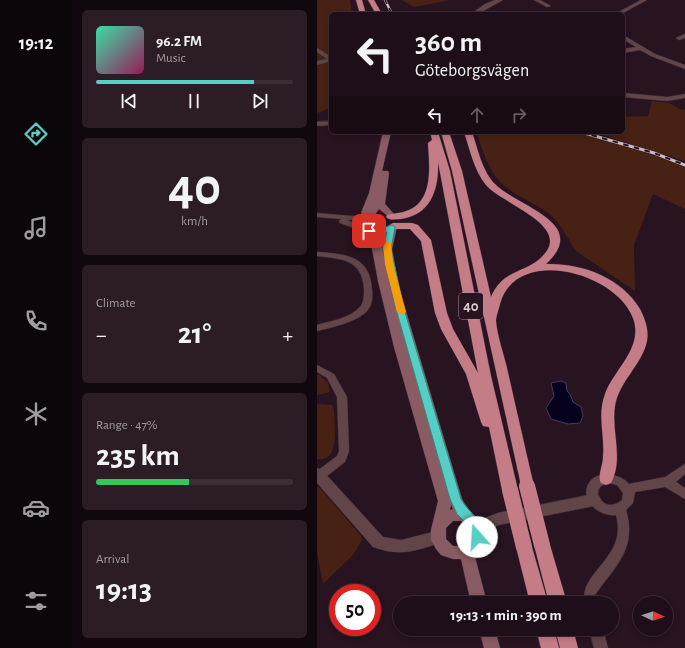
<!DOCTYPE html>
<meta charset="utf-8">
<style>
:root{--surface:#1e0e19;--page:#2b1c26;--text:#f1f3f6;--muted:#a19ca2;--line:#3c2e38;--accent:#55cec5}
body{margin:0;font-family:"Alegreya Sans",sans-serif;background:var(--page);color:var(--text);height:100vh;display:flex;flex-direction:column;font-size:15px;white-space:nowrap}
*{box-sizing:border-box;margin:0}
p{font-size:13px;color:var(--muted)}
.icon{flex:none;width:22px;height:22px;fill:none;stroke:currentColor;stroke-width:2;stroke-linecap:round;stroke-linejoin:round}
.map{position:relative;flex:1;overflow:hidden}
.sheet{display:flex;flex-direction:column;gap:10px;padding:10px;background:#10080e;width:245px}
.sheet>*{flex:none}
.guide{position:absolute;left:12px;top:12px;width:296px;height:122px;border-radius:6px;box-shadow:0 2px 6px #0003,0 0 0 1px var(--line);background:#1e0e19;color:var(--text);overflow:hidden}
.needle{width:26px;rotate:94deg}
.controls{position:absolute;left:316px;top:596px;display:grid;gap:8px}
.controls a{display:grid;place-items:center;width:40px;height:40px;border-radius:50%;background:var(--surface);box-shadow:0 2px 6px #0003,0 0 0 1px var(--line);font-size:20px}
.speed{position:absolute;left:12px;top:584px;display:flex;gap:8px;font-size:20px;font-weight:700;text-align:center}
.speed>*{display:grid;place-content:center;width:52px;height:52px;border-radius:50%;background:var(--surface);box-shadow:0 2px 6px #0003,0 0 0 1px var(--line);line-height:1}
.speed .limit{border:6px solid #d22;background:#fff;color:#111}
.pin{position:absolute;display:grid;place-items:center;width:34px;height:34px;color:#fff;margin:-17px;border-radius:8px;box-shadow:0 2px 6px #0006}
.me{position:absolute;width:44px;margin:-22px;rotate:341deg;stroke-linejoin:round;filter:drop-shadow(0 0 3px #0008)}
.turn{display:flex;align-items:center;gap:14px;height:84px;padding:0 20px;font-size:18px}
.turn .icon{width:52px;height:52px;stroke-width:2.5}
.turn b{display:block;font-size:28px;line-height:34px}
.lanes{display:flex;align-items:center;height:38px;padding:0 20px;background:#0003;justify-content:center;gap:20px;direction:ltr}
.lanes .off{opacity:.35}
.big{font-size:30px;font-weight:700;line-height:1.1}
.sheet .widget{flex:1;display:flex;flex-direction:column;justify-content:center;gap:6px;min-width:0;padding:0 14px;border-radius:6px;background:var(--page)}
.sheet .dial{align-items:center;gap:0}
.dial b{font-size:52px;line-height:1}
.song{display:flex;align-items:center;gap:12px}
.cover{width:48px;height:48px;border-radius:6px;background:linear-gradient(135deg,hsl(160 70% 55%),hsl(330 70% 35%))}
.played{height:4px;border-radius:2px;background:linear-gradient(90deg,var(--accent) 80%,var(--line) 80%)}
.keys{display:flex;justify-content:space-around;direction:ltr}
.heat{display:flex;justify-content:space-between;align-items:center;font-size:22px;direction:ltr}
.charge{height:6px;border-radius:3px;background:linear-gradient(90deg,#34c759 47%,var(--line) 0)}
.trip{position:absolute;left:76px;top:596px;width:226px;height:40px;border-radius:20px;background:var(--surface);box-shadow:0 2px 6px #0003,0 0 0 1px var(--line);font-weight:700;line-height:40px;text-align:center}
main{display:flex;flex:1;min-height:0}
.dock{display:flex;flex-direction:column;width:72px;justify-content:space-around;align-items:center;background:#0c060a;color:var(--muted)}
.dock .icon{width:28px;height:28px}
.dock .active{color:var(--accent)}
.dock b{font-size:18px;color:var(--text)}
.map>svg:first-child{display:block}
.green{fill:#472113}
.water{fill:#04001e;stroke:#443d55}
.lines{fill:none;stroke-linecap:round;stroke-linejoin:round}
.minor-casing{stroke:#412d3a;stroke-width:1}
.tertiary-casing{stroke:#412d3a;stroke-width:1}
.secondary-casing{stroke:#412d3a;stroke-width:1}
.motorway-casing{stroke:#412d3a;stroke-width:1}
.minor{fill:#624548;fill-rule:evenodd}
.tertiary{fill:#624548;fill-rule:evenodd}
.secondary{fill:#895b62;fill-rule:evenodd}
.motorway{fill:#c47d87;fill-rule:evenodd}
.rail-far1-casing{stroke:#c8b9c3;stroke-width:2.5}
.rail-casing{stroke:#c8b9c3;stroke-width:3}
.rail-far1{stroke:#281321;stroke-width:1.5;stroke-dasharray:4.5;stroke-linecap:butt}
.rail{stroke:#281321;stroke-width:2;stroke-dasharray:5.5;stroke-linecap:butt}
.motorway-bridge-casing{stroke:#412d3a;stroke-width:16;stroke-linecap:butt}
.motorway-bridge{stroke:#c47d87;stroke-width:16}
.route{fill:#55cec5;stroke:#378680}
.slow{fill:#f59e0b}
.labels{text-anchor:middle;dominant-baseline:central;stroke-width:4;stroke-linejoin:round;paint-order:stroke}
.shield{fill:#281321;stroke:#a594a0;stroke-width:1}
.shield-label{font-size:15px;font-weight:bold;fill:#dbccd6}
</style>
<main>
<nav class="dock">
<b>19:12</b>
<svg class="icon active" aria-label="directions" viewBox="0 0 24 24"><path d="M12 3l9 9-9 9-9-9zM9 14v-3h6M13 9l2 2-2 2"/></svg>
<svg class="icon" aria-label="music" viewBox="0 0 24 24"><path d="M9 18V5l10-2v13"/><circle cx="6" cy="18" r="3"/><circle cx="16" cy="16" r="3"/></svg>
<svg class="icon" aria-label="phone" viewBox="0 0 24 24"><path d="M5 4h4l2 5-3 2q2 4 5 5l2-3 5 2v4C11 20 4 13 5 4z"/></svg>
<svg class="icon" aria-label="climate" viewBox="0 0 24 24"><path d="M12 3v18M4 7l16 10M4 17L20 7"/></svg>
<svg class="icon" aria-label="car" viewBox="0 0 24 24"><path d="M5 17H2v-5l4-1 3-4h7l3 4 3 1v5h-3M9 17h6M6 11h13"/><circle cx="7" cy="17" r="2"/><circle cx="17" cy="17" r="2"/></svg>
<svg class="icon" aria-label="filters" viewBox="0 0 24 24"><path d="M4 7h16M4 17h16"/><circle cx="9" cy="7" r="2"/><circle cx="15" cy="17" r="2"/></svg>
</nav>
<section class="sheet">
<div class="widget">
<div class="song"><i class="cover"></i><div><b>96.2 FM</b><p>Music</p></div></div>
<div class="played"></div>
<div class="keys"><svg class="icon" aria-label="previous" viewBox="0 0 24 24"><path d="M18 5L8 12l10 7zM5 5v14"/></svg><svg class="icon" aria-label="pause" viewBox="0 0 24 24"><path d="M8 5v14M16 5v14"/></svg><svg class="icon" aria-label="next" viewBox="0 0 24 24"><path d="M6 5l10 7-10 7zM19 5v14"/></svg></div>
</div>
<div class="widget dial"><b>40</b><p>km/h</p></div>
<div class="widget"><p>Climate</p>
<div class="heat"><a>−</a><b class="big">21°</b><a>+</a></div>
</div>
<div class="widget"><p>Range · 47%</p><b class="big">235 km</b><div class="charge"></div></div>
<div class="widget"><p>Arrival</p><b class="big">19:13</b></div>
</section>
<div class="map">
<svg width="368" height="648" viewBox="0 0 368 648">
<rect width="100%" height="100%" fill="#281321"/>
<path class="green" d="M0 0H33L35 14H14V108L0 113Z
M85 0H134L97 7Z
M335 101 352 103 363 109 368 110V161L276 132H306V117L331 116Z
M159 132H260L339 156 368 167V209L336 194 317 245 318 291 259 251C251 239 242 220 230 212 213 200 192 194 179 177 169 164 165 147 159 132Z
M0 373 11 383 13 392 0 395Z
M0 404 15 405 17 410C17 426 24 462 0 459Z
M0 487 3 488 44 536 45 540 36 555 6 584 0 553Z"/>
<path class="water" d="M244 381 249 383 250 391 253 394 256 402 264 407 266 416 263 423 251 424 234 419 229 408 237 396 234 383Z"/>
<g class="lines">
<defs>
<path id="minor" d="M217 0H223L234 6 230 7Z
M324 0H330L304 14H298Z
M368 34V38L362 40 359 38Z
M306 35 338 54 368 65V69L334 56 323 50 306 53V49L319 47 306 39Z
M0 48 14 57V61L0 65V61L10 59 0 52Z
M306 93 350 97 368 94V98L350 101 306 97Z
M14 121V125L0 126V122Z
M0 213 35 216 53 215 54 217 50 219 30 220 52 229 48 231H45L23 223 22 221 24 219 0 217Z
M0 252C28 254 53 255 55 290 56 298 55 307 48 313 36 323 16 327 0 331V325C14 321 33 318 43 307 47 303 47 295 47 289 45 259 25 259 0 256Z
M0 365 17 374 30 397 32 451 28 462 6 479 0 480V471L20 456 22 451 20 397 10 378 0 372Z
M368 464V474L359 482 368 488V499L348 487 318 492 316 503 309 510C320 547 300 565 280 592L278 595 279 603H267C263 570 311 558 299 515 284 517 265 503 270 487 276 469 303 473 312 484L348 477ZM292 483 300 485 306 493 305 500C295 508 286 506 281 495 281 486 285 485 292 483Z
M272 629H286L291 648H277Z"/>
<path id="tertiary" d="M178 0H186L161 14H154L168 4Z
M0 468 5 470 66 537 84 540 120 531 125 532 127 537 125 542C99 551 83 557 56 547L0 483Z
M277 494 282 496 284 500 282 504 277 506 182 525 160 533 155 531 153 527 155 523 181 513Z"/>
<path id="secondary" d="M66 132H74L65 171H71L72 173 68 204 78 215 73 218 62 209 55 219H49L44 213 52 193Z
M75 224 80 227 75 249 82 288 145 499C154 517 180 530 157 553L170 603H154L144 559H136L124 555 119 549 114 540V530L121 501 77 347 61 281 53 238 47 231 52 228C64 232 65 248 67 258L65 249 70 227ZM134 505 136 509 133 510ZM144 521 151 528V539L143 546H136L129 539V528L136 521Z
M162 629H178L183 648H167Z"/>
<path id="motorway" d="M39 0H45L49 14H43Z
M51 0H57L65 14H59Z
M113 132H121L133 171 174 376 201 490 198 494 193 496 188 494 185 490 172 427 166 426 164 422 149 374 124 329 118 313 104 241 93 229H76L71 226 76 223H95L101 225 114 240 130 313 136 329 161 373 121 162C122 189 114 215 84 219 78 219 73 221 69 217L70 215C79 213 87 213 94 209 117 197 112 163 111 143L115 140Z
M124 132H132L145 171 174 297C187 266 212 275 229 252 250 224 184 203 169 185 157 170 153 150 147 132H155C161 149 165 172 179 185 203 208 273 223 229 264 264 263 304 277 323 309 328 319 332 329 330 341 325 365 302 381 298 406 294 432 307 458 294 483L289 485 284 483C280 476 286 466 286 457 288 436 280 415 288 394 297 369 327 348 316 318 299 272 199 245 183 304 182 309 179 316 179 321 180 335 187 355 190 368 199 408 208 447 217 486L215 490 210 492 205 490 135 171Z
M225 538 231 540 233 545 250 603H232L217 545 219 540Z
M207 540 213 542 215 547 231 603H213L199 547 201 542Z
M219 629H237L242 648H224Z
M238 629H256L261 648H243Z"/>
</defs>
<use href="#minor" class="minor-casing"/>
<use href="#tertiary" class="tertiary-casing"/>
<use href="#secondary" class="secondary-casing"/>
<use href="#motorway" class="motorway-casing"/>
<use href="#minor" class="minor"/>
<use href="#tertiary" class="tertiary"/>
<use href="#secondary" class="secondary"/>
<use href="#motorway" class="motorway"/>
<defs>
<path id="rail-far1" d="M68 0 75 14"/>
<path id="rail" d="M264 132 337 153 368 165"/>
</defs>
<use href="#rail-far1" class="rail-far1-casing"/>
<use href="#rail" class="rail-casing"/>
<use href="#rail-far1" class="rail-far1"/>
<use href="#rail" class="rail"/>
<defs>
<path id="motorway-bridge" d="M210 486 225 545
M193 490 207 547"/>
</defs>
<use href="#motorway-bridge" class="motorway-bridge-casing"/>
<use href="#motorway-bridge" class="motorway-bridge"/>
</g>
<path class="route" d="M75 225 78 227 74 249 87 309 144 499C151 513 172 524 164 541L160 543 156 541 153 527 140 514 133 499 79 309 66 249 70 232C63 235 53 235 48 231L52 228 62 229Z"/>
<path class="slow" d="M70 241 74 243 76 264 89 312 84 315 80 312 68 264 66 243Z"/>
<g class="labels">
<rect class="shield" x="142" y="293" width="24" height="26" rx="3"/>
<g class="shield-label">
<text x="154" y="306">40</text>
</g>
</g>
</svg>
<div class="controls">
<a><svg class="needle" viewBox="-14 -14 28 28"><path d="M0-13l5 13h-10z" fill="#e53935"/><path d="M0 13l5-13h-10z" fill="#a19ca2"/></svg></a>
</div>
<div class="speed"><div class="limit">50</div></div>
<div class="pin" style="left:52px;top:231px;background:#d93025"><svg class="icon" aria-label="arrive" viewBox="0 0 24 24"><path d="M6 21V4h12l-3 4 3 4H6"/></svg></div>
<svg class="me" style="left:160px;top:537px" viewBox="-20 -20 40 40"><circle r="19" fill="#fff"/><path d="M0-13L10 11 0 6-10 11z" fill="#55cec5"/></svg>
<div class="trip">19:13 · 1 min · 390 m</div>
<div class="guide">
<div class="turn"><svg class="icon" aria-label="left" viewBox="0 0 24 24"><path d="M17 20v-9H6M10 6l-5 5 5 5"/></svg><div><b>360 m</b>Göteborgsvägen</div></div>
<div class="lanes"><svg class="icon" aria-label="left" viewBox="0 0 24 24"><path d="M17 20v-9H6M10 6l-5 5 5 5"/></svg><svg class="icon off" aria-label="ahead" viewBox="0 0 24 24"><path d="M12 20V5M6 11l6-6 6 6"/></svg><svg class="icon off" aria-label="right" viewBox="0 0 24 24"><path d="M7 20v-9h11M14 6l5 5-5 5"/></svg></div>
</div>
</div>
</main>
